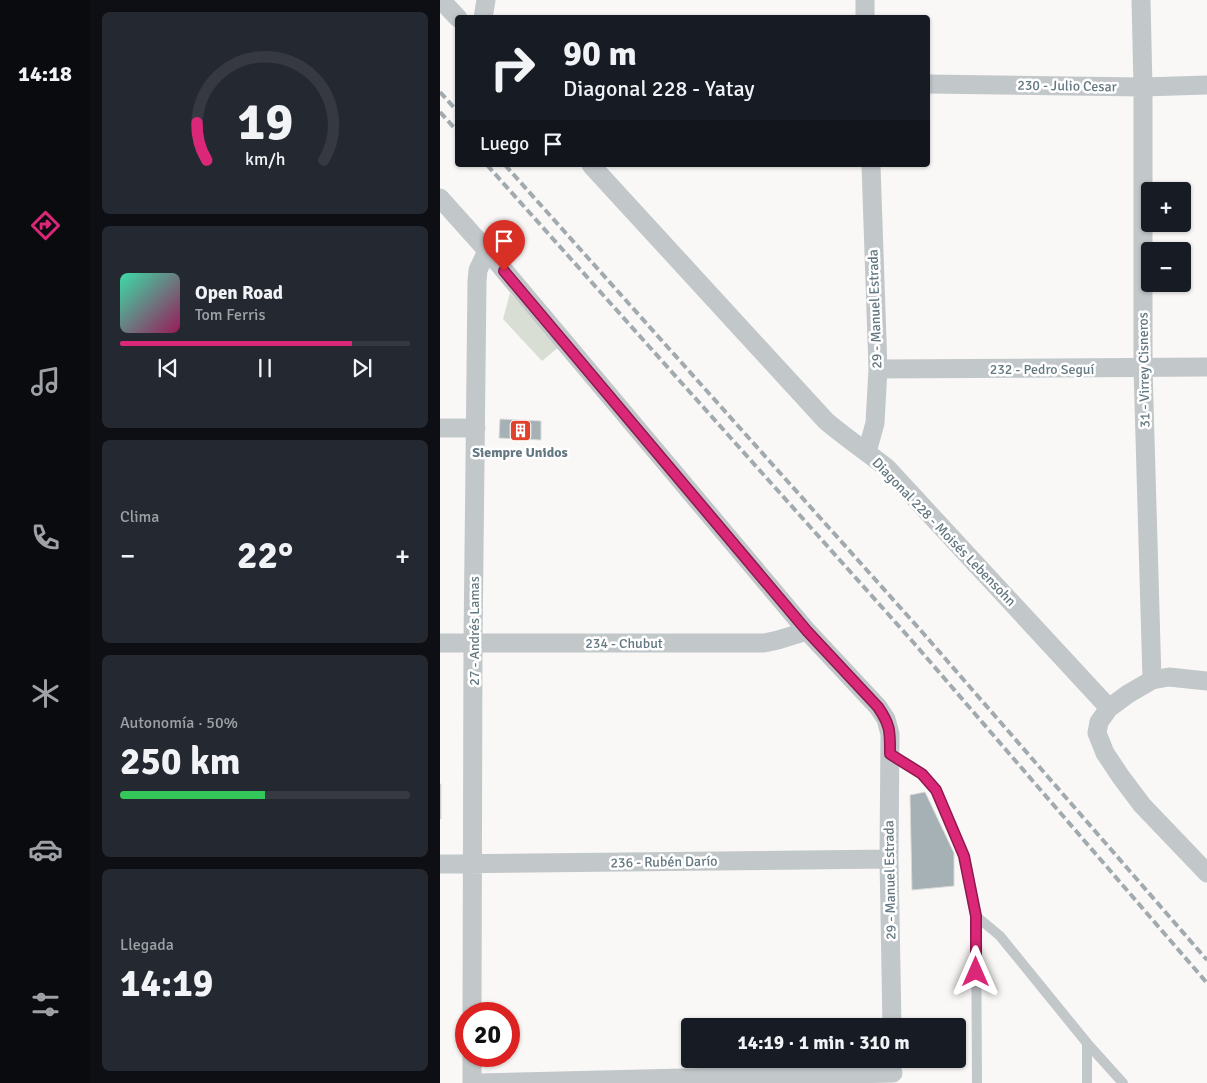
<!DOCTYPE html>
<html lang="es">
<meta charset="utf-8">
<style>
:root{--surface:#171b24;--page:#242831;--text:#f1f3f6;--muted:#9ea1a6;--line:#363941;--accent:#db2777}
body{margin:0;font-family:Signika,sans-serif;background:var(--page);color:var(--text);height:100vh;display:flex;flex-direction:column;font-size:19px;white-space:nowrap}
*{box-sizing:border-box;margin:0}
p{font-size:16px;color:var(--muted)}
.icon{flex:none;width:28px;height:28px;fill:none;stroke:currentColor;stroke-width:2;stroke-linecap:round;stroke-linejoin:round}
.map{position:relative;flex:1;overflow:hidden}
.details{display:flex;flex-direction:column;gap:12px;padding:12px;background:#0d0f14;width:350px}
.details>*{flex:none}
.top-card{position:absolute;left:15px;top:15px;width:475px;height:152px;border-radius:5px;box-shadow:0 1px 4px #0004;background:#171b24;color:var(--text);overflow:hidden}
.fabs{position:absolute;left:701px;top:182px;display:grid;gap:10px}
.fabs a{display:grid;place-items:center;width:50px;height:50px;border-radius:5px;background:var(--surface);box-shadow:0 1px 4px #0004;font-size:25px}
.speed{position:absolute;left:15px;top:1002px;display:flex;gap:10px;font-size:25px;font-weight:700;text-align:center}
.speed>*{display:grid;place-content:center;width:65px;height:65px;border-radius:50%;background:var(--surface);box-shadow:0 1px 4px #0004;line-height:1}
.speed .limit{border:8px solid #d22;background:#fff;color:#111}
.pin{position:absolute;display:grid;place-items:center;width:42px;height:42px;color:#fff;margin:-51px -21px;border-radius:50% 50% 50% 0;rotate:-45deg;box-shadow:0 0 5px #0007}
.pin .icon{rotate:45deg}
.me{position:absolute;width:55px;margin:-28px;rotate:0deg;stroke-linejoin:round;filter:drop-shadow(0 0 4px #0008)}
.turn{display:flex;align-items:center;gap:18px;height:105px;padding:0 25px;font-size:22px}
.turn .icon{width:65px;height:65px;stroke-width:2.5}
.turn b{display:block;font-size:35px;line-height:42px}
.then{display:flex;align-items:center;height:48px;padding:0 25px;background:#0003;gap:10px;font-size:19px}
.big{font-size:38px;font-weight:800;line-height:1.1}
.details .tile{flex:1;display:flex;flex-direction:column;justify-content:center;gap:8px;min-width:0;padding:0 18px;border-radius:8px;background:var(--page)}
.details .dial{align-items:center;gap:0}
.dial svg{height:130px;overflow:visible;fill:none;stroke:var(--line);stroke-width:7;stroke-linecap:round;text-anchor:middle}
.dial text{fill:var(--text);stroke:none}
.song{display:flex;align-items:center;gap:15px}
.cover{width:60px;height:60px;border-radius:8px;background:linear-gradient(135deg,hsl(160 70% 55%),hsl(330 70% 35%))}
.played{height:5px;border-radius:2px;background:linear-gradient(90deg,var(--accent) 80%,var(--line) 80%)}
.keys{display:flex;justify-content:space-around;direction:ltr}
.heat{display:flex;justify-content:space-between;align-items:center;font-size:28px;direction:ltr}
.charge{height:8px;border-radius:4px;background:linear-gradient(90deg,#34c759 50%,var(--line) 0)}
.trip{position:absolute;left:241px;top:1018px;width:285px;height:50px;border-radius:5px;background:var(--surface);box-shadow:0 1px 4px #0004;font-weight:800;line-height:50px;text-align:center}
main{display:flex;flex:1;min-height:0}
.tab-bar{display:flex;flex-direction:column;width:90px;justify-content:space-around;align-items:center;background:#090b0e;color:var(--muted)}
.tab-bar .icon{width:35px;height:35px}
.tab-bar .current{color:var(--accent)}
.tab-bar b{font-size:22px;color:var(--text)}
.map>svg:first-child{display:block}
.green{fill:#d9ded5}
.building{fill:#a6b1b5;stroke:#dadad8}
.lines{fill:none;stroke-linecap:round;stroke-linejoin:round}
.lane{stroke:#c2c7ca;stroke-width:10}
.street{stroke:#c2c7ca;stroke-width:19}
.rail{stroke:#a1aaae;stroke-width:4;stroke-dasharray:8 4;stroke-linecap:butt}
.route-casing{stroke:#8e194d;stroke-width:12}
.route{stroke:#db2777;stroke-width:9}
.labels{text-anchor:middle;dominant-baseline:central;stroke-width:5;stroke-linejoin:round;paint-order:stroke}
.street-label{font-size:14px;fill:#647881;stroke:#fff}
.poi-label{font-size:14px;font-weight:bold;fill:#647881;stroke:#fff}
</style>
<main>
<nav class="tab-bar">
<b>14:18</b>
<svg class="icon current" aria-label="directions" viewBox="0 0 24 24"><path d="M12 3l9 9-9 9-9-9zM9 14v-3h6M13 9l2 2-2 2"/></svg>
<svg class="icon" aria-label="music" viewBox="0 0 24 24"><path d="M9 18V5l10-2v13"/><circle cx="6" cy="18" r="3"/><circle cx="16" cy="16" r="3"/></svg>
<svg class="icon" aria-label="phone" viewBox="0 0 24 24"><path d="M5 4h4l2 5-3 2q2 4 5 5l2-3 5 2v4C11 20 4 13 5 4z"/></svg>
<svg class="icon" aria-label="climate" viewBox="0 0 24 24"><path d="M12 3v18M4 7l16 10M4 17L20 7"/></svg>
<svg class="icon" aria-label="car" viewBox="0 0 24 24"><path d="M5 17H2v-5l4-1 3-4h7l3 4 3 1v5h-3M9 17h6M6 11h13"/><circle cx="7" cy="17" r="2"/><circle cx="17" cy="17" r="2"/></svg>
<svg class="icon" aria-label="filters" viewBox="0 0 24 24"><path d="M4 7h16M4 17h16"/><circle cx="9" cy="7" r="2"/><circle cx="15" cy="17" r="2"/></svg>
</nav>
<section class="details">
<div class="tile dial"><svg viewBox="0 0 100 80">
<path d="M14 69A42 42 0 1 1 86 69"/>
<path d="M14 69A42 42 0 0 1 8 46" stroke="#db2777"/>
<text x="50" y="56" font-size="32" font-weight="700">19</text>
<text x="50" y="72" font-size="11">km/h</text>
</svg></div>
<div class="tile">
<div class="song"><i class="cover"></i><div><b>Open Road</b><p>Tom Ferris</p></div></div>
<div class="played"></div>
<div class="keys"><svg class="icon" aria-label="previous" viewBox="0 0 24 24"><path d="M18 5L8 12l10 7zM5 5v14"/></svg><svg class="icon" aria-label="pause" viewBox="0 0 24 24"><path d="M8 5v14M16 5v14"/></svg><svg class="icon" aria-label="next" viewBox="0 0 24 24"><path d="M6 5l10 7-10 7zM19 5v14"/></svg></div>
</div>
<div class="tile"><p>Clima</p>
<div class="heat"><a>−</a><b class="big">22°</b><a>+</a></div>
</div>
<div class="tile"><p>Autonomía · 50%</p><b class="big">250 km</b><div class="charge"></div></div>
<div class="tile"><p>Llegada</p><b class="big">14:19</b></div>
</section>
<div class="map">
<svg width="767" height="1083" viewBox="0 0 767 1083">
<rect width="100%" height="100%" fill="#f9f8f6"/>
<path class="green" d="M70 293 119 347 102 361 63 319Z"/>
<path class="building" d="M60 419 101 421V440L59 438Z
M0 784H1V819H0Z
M485 792 514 853V886L472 890 470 795Z"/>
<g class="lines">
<path class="lane" d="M450 754 482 774 496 790 524 856 534 909 536 916 537 1083
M536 916 560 936 647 1043V1083
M647 1043 683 1083"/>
<path class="street" d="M1 0 18 18
M425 0V18
M701 0 703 87V368L712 680
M43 18 46 0
M488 84 703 87 767 85
M151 165 386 421C406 438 427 452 447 468L669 708
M0 198 52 256 367 631 438 707 446 719 450 734 449 859 452 1026
M438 369 767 367
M0 428H36
M427 452 435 423 438 369 431 165
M0 643H324L338 640 367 631
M767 681 729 677 712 680 688 694 669 708 659 722 657 733 665 753 681 777 702 805 767 873
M0 864 449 859
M32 1014 33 643 37 281 38 270 47 251
M32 1083V1056
M37 1083 453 1073"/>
<path class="rail" d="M0 92 18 112
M0 112 18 132
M47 165 473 642 767 983
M65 165 483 633 767 960"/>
</g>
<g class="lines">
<defs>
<path id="route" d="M64 271 367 631 438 707C451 726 450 732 450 754L482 774 496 790 524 856 536 916V972"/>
</defs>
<use href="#route" class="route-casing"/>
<use href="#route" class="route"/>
</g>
<defs>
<symbol id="building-square" viewBox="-11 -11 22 22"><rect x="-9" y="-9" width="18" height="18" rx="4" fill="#e0422e" stroke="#fff"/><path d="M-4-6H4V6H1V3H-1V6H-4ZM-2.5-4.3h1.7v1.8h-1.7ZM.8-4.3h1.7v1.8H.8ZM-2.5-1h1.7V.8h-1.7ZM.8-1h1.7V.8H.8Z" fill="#fff"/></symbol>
</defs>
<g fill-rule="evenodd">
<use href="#building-square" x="68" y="418" width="25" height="25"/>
</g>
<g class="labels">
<g class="street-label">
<text transform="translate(627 86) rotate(1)">230 - Julio Cesar</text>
<text transform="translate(435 309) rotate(-92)">29 - Manuel Estrada</text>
<text x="602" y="369">232 - Pedro Seguí</text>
<text transform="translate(704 370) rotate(-91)">31 - Virrey Cisneros</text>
<text transform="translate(504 532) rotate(46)">Diagonal 228 - Moisés Lebensohn</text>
<text transform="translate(34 631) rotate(-90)">27 - Andrés Lamas</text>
<text x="184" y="643">234 - Chubut</text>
<text transform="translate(224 862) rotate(-1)">236 - Rubén Darío</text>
<text transform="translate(450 880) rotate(-91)">29 - Manuel Estrada</text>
</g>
<g class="poi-label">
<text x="80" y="452">Siempre Unidos</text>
</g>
</g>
</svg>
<div class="fabs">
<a>+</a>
<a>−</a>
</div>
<div class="speed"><div class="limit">20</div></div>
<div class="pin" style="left:64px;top:271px;background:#d93025"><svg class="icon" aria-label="arrive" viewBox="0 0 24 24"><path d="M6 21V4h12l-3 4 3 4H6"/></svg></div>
<svg class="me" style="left:536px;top:972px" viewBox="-20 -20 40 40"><path d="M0-17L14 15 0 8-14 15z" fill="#db2777" stroke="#fff" stroke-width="4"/></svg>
<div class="trip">14:19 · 1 min · 310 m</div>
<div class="top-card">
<div class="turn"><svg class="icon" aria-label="right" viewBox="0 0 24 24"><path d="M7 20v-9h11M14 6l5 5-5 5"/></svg><div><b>90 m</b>Diagonal 228 - Yatay</div></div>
<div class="then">Luego<svg class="icon" aria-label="arrive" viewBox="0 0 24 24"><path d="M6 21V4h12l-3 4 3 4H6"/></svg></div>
</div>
</div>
</main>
